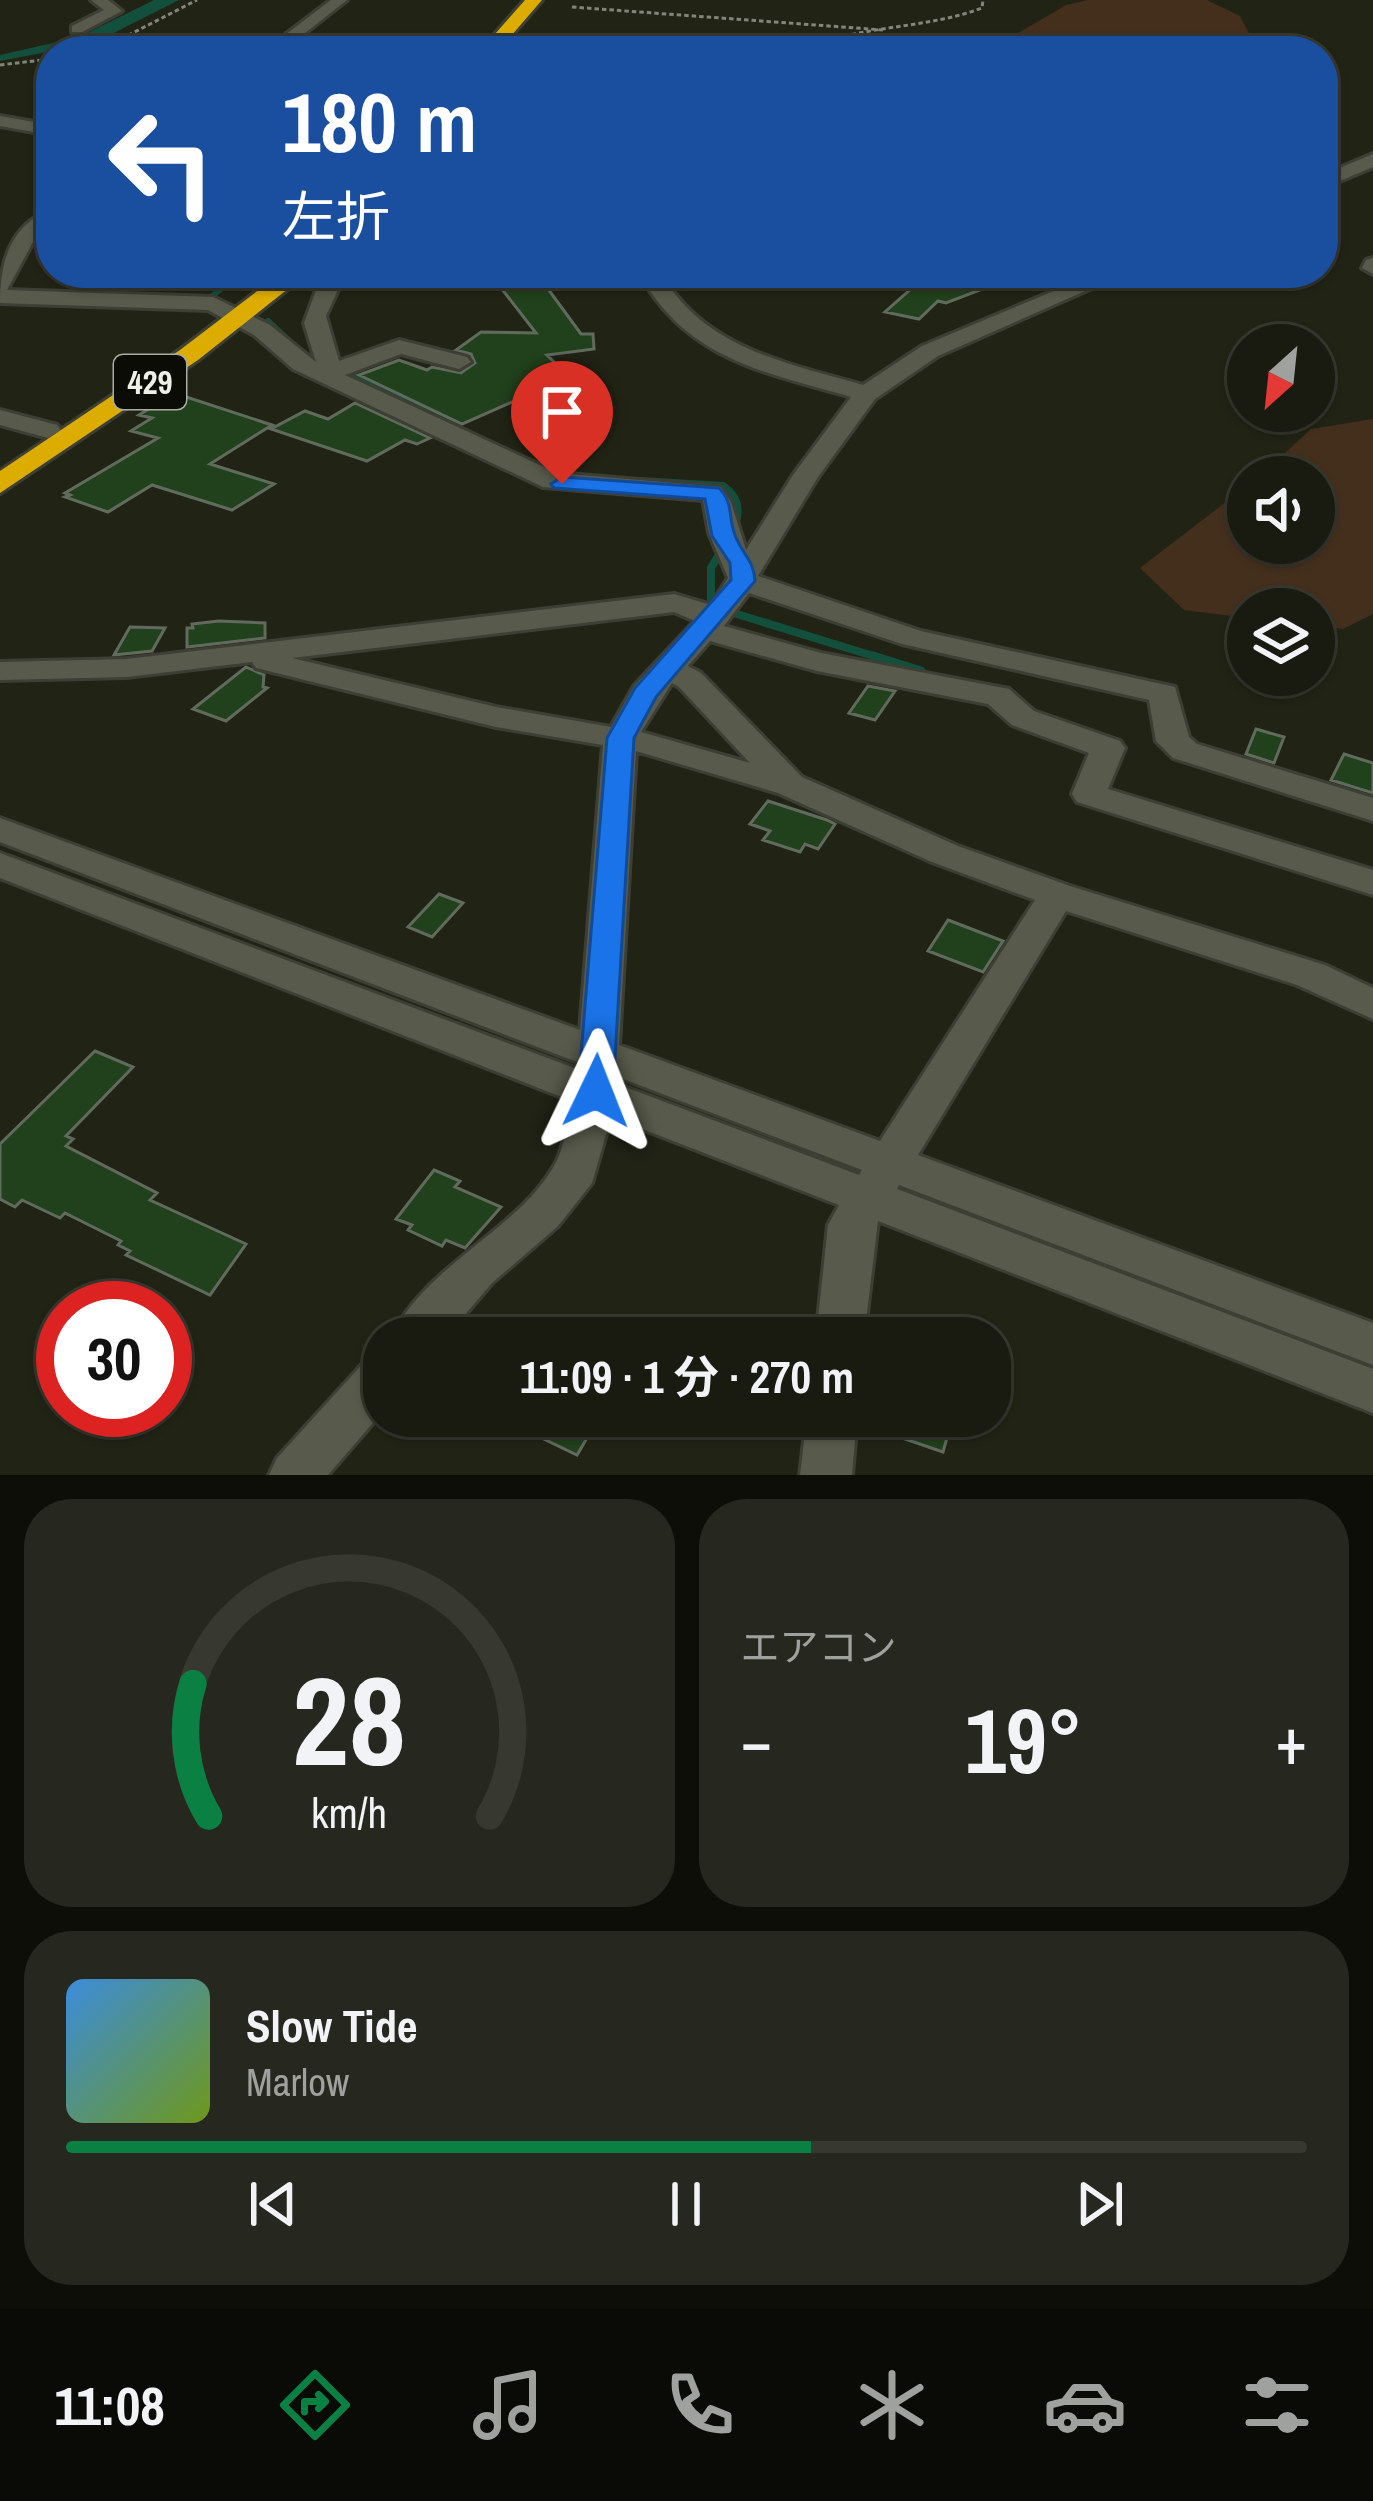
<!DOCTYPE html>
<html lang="ja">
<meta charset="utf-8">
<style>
:root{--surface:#191a10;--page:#26271e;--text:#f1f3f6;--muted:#9fa19f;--line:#373830;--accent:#0b8043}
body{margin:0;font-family:"Archivo Narrow","Noto Sans JP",sans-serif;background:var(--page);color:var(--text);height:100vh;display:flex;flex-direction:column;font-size:45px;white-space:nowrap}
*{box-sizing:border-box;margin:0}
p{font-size:39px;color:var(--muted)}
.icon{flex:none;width:66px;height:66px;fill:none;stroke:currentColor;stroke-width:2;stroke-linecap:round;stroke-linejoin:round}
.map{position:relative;height:1475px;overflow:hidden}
.sheet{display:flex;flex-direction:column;gap:24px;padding:24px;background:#0e0e09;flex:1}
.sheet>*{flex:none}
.guide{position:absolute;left:36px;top:36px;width:1302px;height:252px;border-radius:48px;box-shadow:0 3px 9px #0004,0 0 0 3px var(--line);background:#1a4fa0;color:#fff;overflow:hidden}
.needle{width:78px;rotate:207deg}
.tools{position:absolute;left:1227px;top:324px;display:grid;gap:24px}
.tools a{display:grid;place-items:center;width:108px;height:108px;border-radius:50%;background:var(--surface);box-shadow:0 3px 9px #0004,0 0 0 3px var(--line);font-size:60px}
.speed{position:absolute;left:36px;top:1281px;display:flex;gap:24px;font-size:60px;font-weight:700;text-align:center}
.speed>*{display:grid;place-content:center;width:156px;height:156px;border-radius:50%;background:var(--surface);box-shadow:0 3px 9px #0004,0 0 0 3px var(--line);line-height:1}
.speed .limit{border:18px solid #d22;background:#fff;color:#111}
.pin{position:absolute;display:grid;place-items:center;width:102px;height:102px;color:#fff;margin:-123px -51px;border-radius:50% 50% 50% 0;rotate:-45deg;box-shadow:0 0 12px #0007}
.pin .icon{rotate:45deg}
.me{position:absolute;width:132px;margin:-66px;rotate:2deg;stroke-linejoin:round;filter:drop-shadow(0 0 9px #0008)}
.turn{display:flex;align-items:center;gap:42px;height:252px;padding:0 48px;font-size:54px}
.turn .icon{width:156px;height:156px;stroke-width:2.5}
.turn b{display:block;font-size:84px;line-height:102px}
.big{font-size:90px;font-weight:700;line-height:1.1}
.sheet .widget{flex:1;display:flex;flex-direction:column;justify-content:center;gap:18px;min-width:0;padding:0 42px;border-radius:48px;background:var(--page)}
.sheet .dial{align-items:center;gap:0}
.dial svg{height:312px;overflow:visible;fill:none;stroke:var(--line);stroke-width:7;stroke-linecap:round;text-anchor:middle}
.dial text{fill:var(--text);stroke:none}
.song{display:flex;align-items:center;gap:36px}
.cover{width:144px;height:144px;border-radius:18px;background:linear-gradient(135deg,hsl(210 70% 55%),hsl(80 70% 35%))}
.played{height:12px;border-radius:6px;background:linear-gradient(90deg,var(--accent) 60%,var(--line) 60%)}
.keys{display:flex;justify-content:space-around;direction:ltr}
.heat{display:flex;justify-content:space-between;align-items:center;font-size:66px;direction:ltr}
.sheet .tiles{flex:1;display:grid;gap:24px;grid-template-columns:1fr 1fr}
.widget:last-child{grid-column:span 2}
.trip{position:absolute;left:363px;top:1317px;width:648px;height:120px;border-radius:48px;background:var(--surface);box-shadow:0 3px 9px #0004,0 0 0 3px var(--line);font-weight:700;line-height:120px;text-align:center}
.dock{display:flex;height:192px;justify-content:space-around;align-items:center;background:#0a0a06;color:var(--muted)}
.dock .icon{width:84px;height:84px}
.dock .selected{color:var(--accent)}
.dock b{font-size:54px;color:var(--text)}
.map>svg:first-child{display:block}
.green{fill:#442f1d}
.water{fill:#12503d}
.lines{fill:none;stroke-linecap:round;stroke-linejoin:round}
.stream-far2{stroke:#12503d;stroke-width:6}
.stream-far1{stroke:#12503d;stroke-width:8}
.stream{stroke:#12503d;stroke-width:9}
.building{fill:#21401c;stroke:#606b5e;stroke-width:3}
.minor-casing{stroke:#3d3e34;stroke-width:6}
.highway-casing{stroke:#3d3e34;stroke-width:6}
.path{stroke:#838579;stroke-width:3;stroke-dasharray:4.5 3;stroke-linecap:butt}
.minor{fill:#585b4b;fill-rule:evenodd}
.highway{fill:#dcac01;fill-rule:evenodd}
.route{fill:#1a73e8;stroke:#114b97;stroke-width:3}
.labels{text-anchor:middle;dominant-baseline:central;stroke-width:9;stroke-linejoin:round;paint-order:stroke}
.shield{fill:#0b0c06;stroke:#abaca4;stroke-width:3}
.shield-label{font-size:33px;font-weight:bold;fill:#eff1e7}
</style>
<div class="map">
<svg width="1373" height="1475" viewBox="0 0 1373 1475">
<rect width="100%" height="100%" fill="#212315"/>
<path class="green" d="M1088 0H1207L1240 16 1254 43 1251 51H964L1013 36 1066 5Z
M1373 419V614L1343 629 1314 625V609H1248V618L1184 610 1140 568 1248 485V543H1314V477H1259L1311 429Z"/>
<path class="water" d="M154 0H179L94 43 0 61V55L79 37Z"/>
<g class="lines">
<path class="stream-far2" d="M207 300 241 273
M268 321 293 344
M343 371 366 382"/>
<path class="stream-far1" d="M360 379 451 424
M641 481 723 486C740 498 740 511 734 529
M721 551 711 568V606L883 659"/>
<path class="stream" d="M873 656 921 671"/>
</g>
<path class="building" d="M929 273H1019V275L946 303 938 301 919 319 885 312Z
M540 278 581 334H593L594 349 547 355 557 365 550 366 570 387 519 399 462 424 359 375 399 360 427 370 432 367 461 373 475 363 471 354 456 350 481 332 536 333 498 284Z
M174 393 272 425 210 464 274 484 232 510 152 485 108 512 65 497 70 495 65 493 158 438 131 431 152 418 139 415Z
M355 403 430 438 417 444 405 440 367 461 271 429 305 411 328 419Z
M219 621 265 623V638L187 647V628H193L192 624Z
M130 627 165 628 152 651 114 655Z
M246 667 264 675 263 687 267 688 226 721 193 709Z
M868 686 895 691 875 720 849 713Z
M1256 729 1284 737 1274 763 1246 754Z
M1344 754 1373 763V793L1331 780Z
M768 801 827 820 835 824 818 849 805 844 800 852 763 840 770 831 750 824Z
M439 894 463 903 432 937 408 927Z
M948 920 1003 941 983 972 928 951Z
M95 1051 133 1067 66 1136 73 1139 66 1146 157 1193 150 1200 246 1244 210 1295 126 1255 130 1251 118 1245 121 1241 65 1213 60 1218 22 1200 15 1207 0 1199V1144Z
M434 1170 460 1181 455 1187 501 1207 465 1248 446 1240 442 1246 408 1230 412 1225 396 1219Z
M496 1416H600L577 1455Z
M861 1416H953L943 1452 861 1424Z"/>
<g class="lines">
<defs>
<path id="minor" d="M91 0H108L122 11 82 32H72V26L104 10Z
M331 0H347L282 51H264Z
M0 116 51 125V135L0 126Z
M1373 154V167L1323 188V175Z
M51 209V225L34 240 7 290 213 297 270 325 316 362 304 323 318 285 309 273H331L340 285 326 316 339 361 399 340 467 357 471 362 459 369 401 354 345 375 557 473 721 487 731 502 746 550 793 475 851 397C764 372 686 359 639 273H661C703 348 786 363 863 385L922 346 1097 273H1126L938 356 875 399 818 477 758 576 921 631 1175 687 1189 737 1197 744 1373 798V821L1173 758 1156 741 1149 700 902 644 749 593 724 626 821 653 1009 689 1034 711 1120 741 1125 748 1108 789 1373 870V895L1077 802 1072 794 1089 753 1012 725 988 704 817 671 710 641 688 666 701 673 802 777 958 846 1070 886 1325 965 1373 988V1019L1297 985 1066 911 918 1155 1373 1323V1365L899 1185 897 1189 1373 1369V1413L878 1221 864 1338H816L828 1225 839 1205 611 1117 592 1183 558 1226 492 1283 445 1338H391C425 1265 516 1232 554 1166 565 1148 567 1121 572 1101L0 878V853L577 1069V1062L0 842V818L580 1030 603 745 496 727 256 668 252 662 127 677 0 680V662L127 659 674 594 711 605 728 578 709 533 703 500 543 487 293 369 254 335 208 310 0 303C0 262 10 226 51 209ZM674 612 695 621 634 686 611 727 496 707 292 658ZM672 683 679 687 750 763 641 732ZM636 751 778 793 932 862 1035 900 880 1141 619 1045ZM618 1077 862 1170 859 1175 617 1084Z
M1373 258V274L1362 268 1366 260Z
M0 410 57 425 61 430 48 438 0 425Z
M384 1352V1410L328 1475H269L277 1458 367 1359Z
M807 1416H857L852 1475H800Z"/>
<path id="highway" d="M525 0H542L498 51H480Z
M281 273H308L198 360 0 493V471L180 350Z"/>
</defs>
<use href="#minor" class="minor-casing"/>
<use href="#highway" class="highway-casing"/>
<path class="path" d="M572 7 883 30
M86 51 119 40 197 0
M802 51C858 24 924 30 982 8L983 0
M0 65 51 59"/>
<use href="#minor" class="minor"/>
<use href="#highway" class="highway"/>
</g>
<path class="route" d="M562 477 719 488C734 503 728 518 735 535 742 554 754 560 755 581L656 697 634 738 613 1091 608 1101 596 1105 583 1101 578 1091 607 738 635 688 731 580 730 563 712 536 705 499 554 488 551 484Z"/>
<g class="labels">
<rect class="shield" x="114" y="355" width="72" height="54" rx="9"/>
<g class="shield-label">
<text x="150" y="382">429</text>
</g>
</g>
</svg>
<div class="tools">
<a><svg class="needle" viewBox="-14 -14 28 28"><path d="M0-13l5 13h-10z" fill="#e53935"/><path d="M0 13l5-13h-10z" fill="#9fa19f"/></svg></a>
<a><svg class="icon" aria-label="sound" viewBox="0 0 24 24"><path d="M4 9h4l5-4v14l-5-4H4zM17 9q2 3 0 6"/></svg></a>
<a><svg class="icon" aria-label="layers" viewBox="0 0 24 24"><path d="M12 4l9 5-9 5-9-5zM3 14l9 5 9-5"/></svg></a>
</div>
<div class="speed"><div class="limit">30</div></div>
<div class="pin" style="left:562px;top:484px;background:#d93025"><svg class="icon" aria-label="arrive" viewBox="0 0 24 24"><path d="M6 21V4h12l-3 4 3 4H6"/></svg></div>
<svg class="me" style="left:596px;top:1091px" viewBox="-20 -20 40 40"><path d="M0-17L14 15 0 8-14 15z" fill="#1a73e8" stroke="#fff" stroke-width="4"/></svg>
<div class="trip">11:09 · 1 分 · 270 m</div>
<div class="guide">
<div class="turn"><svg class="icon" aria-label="left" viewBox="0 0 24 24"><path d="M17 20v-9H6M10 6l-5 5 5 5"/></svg><div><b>180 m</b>左折</div></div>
</div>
</div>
<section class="sheet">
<div class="tiles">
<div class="widget dial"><svg viewBox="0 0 100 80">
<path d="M14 69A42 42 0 1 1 86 69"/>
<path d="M14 69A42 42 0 0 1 10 35" stroke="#0b8043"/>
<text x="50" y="56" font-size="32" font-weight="700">28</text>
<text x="50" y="72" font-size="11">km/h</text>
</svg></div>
<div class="widget"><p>エアコン</p>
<div class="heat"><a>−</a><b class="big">19°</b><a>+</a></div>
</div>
<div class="widget">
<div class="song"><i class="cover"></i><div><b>Slow Tide</b><p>Marlow</p></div></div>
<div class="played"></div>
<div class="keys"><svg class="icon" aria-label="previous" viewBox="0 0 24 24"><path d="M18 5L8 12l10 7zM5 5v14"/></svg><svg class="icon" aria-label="pause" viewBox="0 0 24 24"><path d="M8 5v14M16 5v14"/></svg><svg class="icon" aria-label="next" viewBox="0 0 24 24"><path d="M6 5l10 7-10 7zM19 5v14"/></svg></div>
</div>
</div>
</section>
<nav class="dock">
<b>11:08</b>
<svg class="icon selected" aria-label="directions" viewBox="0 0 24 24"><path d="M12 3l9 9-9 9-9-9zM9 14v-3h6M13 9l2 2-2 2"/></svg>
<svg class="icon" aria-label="music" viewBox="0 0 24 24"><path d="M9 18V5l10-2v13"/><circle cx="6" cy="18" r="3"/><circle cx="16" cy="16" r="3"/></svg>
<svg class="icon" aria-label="phone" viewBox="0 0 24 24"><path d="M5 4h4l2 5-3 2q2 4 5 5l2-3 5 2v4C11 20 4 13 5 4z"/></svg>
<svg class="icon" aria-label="climate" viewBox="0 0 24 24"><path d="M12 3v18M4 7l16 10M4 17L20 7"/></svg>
<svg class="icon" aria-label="car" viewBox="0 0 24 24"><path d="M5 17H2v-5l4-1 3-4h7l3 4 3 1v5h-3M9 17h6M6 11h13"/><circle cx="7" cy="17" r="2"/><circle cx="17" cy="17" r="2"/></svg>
<svg class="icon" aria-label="filters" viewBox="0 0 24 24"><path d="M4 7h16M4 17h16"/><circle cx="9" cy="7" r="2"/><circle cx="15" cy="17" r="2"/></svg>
</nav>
